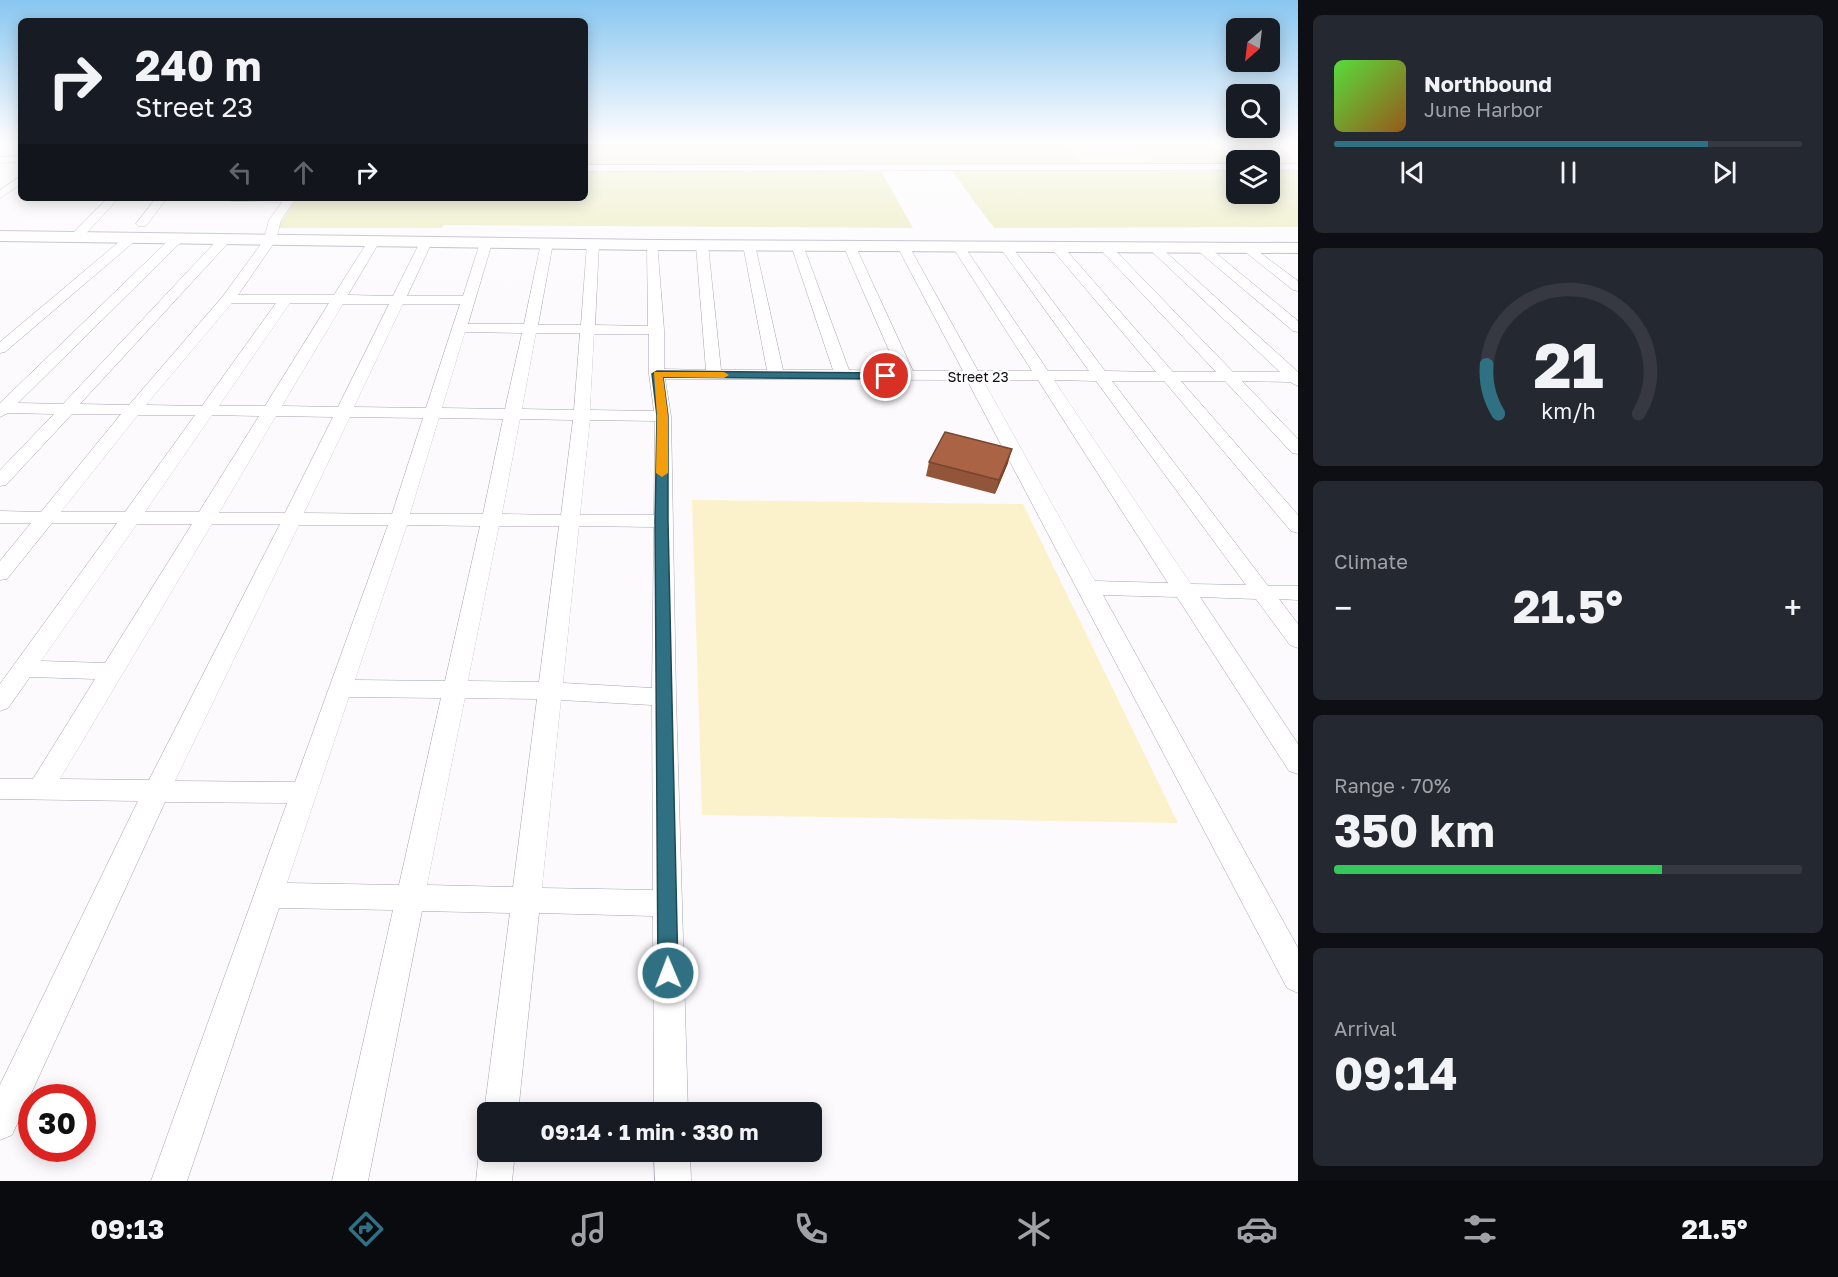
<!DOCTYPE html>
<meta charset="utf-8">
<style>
:root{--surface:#171b24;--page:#242831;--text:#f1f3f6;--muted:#9ea1a6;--line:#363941;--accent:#2f7083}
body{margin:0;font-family:"Golos Text",sans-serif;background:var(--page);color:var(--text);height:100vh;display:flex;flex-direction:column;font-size:22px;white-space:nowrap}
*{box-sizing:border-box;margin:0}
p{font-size:20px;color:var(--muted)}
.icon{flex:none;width:33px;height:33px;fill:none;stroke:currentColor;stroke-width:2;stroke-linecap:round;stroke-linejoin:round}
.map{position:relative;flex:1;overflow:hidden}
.side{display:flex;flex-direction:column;gap:15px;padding:15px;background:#0d0f14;width:540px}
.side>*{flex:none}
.guide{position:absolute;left:18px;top:18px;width:570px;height:183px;border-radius:9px;box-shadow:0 3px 15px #0003;background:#171b24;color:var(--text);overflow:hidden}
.needle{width:39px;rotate:208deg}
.buttons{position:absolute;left:1226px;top:18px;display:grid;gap:12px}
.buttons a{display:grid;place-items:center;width:54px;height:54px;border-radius:9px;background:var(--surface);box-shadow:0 3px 15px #0003;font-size:30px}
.speed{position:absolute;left:18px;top:1084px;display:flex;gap:12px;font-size:30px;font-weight:700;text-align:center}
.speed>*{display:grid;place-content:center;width:78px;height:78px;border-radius:50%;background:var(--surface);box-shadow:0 3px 15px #0003;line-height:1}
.speed .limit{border:9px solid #d22;background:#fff;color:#111}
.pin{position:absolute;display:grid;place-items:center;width:51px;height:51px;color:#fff;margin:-26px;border:3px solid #fff;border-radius:50%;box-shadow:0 2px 6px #0007}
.me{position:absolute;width:66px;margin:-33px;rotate:359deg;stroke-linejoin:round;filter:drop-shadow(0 0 4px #0008)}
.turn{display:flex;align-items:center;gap:21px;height:126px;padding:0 18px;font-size:27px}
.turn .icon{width:78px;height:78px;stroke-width:2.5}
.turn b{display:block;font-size:42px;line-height:51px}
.lanes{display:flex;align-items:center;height:57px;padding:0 18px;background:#0003;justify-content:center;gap:30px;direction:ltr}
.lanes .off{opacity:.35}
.big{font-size:45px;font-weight:700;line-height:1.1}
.side .card{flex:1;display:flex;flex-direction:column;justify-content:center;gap:9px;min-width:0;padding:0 21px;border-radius:9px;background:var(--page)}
.side .dial{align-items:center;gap:0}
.dial svg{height:156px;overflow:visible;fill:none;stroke:var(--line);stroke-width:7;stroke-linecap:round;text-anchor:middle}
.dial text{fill:var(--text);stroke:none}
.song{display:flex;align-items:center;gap:18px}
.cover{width:72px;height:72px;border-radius:9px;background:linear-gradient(135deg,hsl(110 70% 55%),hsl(30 70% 35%))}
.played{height:6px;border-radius:3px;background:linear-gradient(90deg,var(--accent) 80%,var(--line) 80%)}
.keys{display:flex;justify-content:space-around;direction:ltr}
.heat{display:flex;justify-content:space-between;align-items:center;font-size:33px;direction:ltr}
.charge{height:9px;border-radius:4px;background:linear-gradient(90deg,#34c759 70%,var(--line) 0)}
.trip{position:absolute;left:477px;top:1102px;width:345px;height:60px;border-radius:9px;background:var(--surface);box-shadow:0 3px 15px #0003;font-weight:700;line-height:60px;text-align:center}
.menu{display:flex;height:96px;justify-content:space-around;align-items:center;background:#090b0e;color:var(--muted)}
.menu .icon{width:42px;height:42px}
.menu .selected{color:var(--accent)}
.menu b{font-size:27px;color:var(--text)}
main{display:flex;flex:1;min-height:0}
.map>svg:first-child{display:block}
.green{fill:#e7e9b0}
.sand{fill:#fbf2cc}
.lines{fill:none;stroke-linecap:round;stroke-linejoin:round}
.street-casing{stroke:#a9a2b1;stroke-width:1}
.secondary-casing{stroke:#a9a2b1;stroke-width:2}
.street{fill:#fff;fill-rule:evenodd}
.secondary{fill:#fff;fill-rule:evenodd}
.wall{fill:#92553a}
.shaded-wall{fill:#774530}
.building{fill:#aa6344;stroke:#774530;stroke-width:1.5}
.route{fill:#2f7083;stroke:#1f4955;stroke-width:1.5}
.slow{fill:#f59e0b}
.labels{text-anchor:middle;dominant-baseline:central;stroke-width:4.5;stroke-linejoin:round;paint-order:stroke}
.far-street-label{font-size:14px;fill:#110f14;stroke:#fff}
</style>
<main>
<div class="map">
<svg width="1298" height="1181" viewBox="0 0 1298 1181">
<rect width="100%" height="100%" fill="#fcfafd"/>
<path class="green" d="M585 143H1060L1084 164H585Z
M1131 143H1208L1233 164H1157Z
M585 170H595L597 173 610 170 744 171 745 173 755 171H881L913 228 443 225 442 228H277L297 198H585Z
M952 171H1236V194H1269V171H1298V227L994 228Z"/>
<path class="sand" d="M1060 143H1131L1157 164H1084Z
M1208 143H1271L1298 164H1269V160H1236V164H1233Z
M692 500 1023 504 1178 823 702 815Z"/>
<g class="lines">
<defs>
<path id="street" d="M21 156V162L0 163V157Z
M1236 164V170L585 171V165Z
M1269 164H1298V170H1269Z
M21 176V184L0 198V190Z
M108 198 117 200 80 240H72V234Z
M156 198H167L146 226H138L136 224Z
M226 198H296L281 220 276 240 238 295H334L368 241 374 237 380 241 348 295 393 296 420 242 426 238 432 242 407 296H463L480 243 482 240H490L492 243 468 324H524L541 243 547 239 553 243 538 325H581L587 244 593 240 599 244 595 325 648 326 647 245 649 242H657L664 330V369L706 370 696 245 702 241 708 245 721 370H767L743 245 749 241 755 245 783 370H833L791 245 797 241 803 245 849 370 898 371 843 245 849 241 855 245 913 371H963L897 246 903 242 909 246 978 371H1032L952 246 958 242 962 243 1048 371H1089L999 246 1005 242 1009 243 1105 371 1156 372 1052 249V243H1060L1173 372H1216L1100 249V243H1108L1233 372H1280L1147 247 1153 243 1157 244 1298 372V386L1290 382 1242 381 1298 439V454L1292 453 1225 381H1181L1298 515V533L1291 531 1164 381H1112L1268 586H1298V600L1279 599 1298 624V648L1290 645 1256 599 1200 597 1298 744V774L1289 771 1177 597 1103 595 1298 948V993L1287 988 967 380 665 379 671 416 676 697 688 1113H654L653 916 539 913 518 1113H488V1122L484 1113 510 913 422 911 368 1181H332L393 910 279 908 187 1181H151L287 803 165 802 12 1135 0 1140V1085L138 801 0 799V779H33L95 679 30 677 8 708 0 711V684L117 523H52L7 579 0 580V561L31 523H0V511L41 512 121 414H72L6 485 0 486V470L54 414 8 413 0 417V403L173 236H181V242L18 403 63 404 221 236H229V242L80 404 129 405 223 296 264 240 269 220 282 202 231 201ZM232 303H276L202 406 146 405ZM290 303H329L265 406H219ZM343 304H389L338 407 282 406ZM403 304H460L426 408 354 407ZM465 332 522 333 505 409 442 408ZM536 333H580L574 410 522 409ZM594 334H649V374L654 411 590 410ZM983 380H1038L1168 583 1095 581ZM1054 380 1096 381 1246 585 1191 584ZM138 415H195L125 512H61ZM212 415 259 416 199 512H145ZM276 416 333 417 285 513H219ZM350 417 423 418 392 514 304 513ZM439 418 503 419 483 514H410ZM520 419 573 420 561 515 502 514ZM590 420 655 421 654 515H580ZM137 524H192L105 663 41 661ZM212 524H280L149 780 60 779ZM299 525H388L295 782 175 781ZM407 525 480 526 445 681 355 680ZM499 526H559L539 682 468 681ZM579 526 654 527 652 688 563 683ZM349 697 441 698 399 885 287 883ZM465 698 537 699 513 887 427 885ZM561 700 652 705 653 890 542 888Z
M131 234 135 235V241L5 352 0 353V342L127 235Z
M1201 243 1205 244 1298 321V332L1293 331 1197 250 1195 247Z
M1247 243 1298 281V291L1293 290 1243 250 1241 247Z
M488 1138V1152H515L512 1181H476L479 1152 484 1139Z
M654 1152H690L691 1181H655Z"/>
<path id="secondary" d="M0 231 653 240 1298 243V253L653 250 0 241Z"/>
</defs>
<use href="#street" class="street-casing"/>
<use href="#secondary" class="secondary-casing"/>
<use href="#street" class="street"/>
<use href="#secondary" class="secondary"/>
</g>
<path class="wall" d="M929 462 1008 463 995 494 926 476Z"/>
<path class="shaded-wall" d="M1012 449 1008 463 995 494 999 480Z"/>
<path class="building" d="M945 432 1012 449 999 480 929 462Z"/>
<linearGradient id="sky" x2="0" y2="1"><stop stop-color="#88c6f0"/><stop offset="0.46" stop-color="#fefdfe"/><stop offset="1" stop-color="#fefdfe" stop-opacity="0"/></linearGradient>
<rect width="1298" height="308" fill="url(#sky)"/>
<path class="route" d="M657 371 886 373 892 376 886 379 663 377 668 416V521L678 973 675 979 668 982 661 979 658 973 655 521 657 416 652 374Z"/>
<path class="slow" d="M654 372H724L729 375 724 378 663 377 668 416V473L662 477 656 473 657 416Z"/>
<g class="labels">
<g class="far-street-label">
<text x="978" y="376">Street 23</text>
</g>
</g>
</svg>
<div class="buttons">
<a><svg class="needle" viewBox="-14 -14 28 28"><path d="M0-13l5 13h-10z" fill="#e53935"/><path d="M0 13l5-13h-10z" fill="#9ea1a6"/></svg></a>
<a><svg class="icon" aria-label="search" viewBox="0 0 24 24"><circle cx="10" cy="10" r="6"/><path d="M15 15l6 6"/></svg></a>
<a><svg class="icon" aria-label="layers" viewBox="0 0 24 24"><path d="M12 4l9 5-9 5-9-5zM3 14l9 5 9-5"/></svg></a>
</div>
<div class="speed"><div class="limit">30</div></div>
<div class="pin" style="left:886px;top:376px;background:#d93025"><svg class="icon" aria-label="arrive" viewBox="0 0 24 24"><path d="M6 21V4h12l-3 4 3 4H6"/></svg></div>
<svg class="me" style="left:668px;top:973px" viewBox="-20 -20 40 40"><circle r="17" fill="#2f7083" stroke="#fff" stroke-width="3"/><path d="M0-11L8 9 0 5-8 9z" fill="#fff"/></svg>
<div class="trip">09:14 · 1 min · 330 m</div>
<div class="guide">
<div class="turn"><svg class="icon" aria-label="right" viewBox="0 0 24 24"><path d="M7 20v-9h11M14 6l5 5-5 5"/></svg><div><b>240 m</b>Street 23</div></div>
<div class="lanes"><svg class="icon off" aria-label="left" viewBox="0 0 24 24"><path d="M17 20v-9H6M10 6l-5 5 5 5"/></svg><svg class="icon off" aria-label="ahead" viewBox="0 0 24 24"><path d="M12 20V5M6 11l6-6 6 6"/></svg><svg class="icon" aria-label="right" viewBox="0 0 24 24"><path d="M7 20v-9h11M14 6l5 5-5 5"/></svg></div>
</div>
</div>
<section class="side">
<div class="card">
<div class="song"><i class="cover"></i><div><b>Northbound</b><p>June Harbor</p></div></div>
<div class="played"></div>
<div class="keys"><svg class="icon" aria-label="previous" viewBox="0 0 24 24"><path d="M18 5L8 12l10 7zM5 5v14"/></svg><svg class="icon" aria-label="pause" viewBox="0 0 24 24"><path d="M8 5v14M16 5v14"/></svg><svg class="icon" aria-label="next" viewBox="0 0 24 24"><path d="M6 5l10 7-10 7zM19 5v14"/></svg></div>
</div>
<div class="card dial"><svg viewBox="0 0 100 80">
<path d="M14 69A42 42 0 1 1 86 69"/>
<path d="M14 69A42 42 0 0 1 8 44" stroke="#2f7083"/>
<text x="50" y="56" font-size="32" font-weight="700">21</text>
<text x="50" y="72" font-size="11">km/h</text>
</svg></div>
<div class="card"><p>Climate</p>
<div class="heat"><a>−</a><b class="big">21.5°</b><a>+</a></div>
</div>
<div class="card"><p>Range · 70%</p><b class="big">350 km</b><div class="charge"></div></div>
<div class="card"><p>Arrival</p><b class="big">09:14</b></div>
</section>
</main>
<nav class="menu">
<b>09:13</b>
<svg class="icon selected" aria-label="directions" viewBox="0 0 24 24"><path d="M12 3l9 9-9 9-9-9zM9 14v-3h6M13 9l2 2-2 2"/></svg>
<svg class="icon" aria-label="music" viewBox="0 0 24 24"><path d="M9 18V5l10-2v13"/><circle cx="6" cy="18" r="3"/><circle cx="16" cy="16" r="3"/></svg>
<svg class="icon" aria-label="phone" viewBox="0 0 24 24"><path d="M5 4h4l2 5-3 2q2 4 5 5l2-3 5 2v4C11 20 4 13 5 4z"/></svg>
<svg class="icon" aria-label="climate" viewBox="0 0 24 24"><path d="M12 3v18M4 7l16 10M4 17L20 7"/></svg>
<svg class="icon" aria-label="car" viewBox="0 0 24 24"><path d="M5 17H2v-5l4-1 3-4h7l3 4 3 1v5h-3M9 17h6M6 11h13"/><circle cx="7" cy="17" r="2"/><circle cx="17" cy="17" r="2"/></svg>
<svg class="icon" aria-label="filters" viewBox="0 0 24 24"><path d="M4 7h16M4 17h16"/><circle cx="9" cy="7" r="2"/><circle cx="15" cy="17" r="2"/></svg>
<b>21.5°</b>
</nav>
